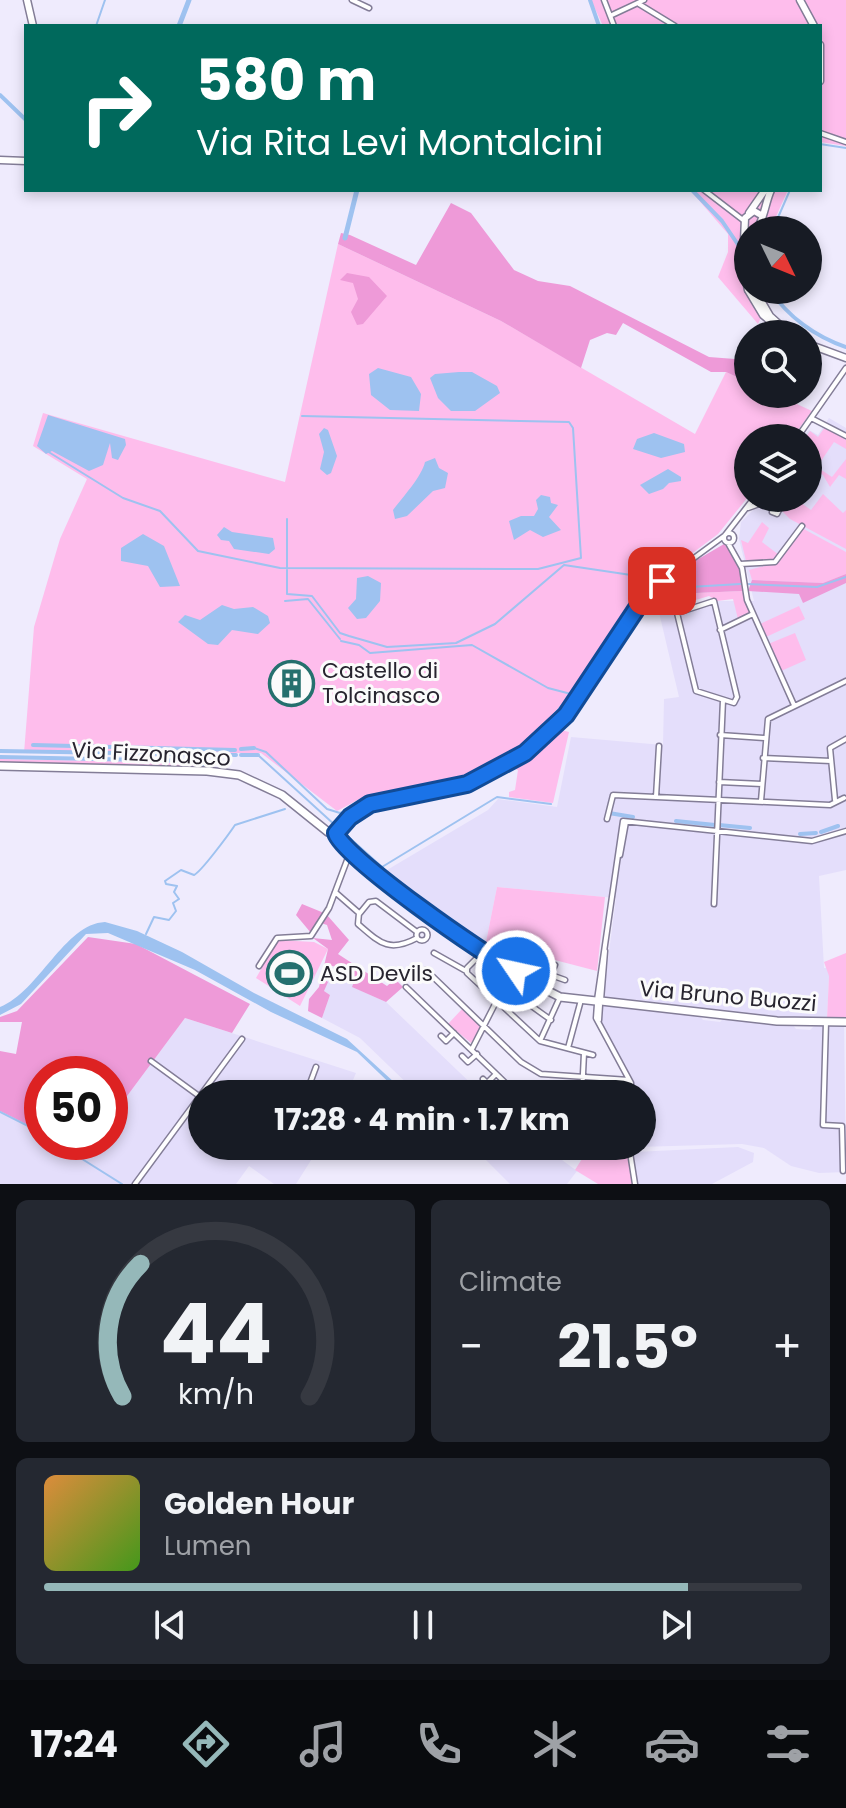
<!DOCTYPE html>
<meta charset="utf-8">
<style>
:root{--surface:#171b24;--page:#242831;--text:#f1f3f6;--muted:#9ea1a6;--line:#363941;--accent:#95b8b9}
body{margin:0;font-family:Poppins,sans-serif;background:var(--page);color:var(--text);height:100vh;display:flex;flex-direction:column;font-size:30px;white-space:nowrap}
*{box-sizing:border-box;margin:0}
p{font-size:26px;color:var(--muted)}
.icon{flex:none;width:44px;height:44px;fill:none;stroke:currentColor;stroke-width:2;stroke-linecap:round;stroke-linejoin:round}
.map{position:relative;height:1184px;overflow:hidden}
.drawer{display:flex;flex-direction:column;gap:16px;padding:16px;background:#0d0f14;flex:1}
.drawer>*{flex:none}
.top-card{position:absolute;left:24px;top:24px;width:798px;height:168px;border-radius:0px;box-shadow:0 4px 12px #0003;background:#00695c;color:#fff;overflow:hidden}
.needle{width:52px;rotate:133deg}
.tools{position:absolute;left:734px;top:216px;display:grid;gap:16px}
.tools a{display:grid;place-items:center;width:88px;height:88px;border-radius:50%;background:var(--surface);box-shadow:0 4px 12px #0003;font-size:40px}
.speed{position:absolute;left:24px;top:1056px;display:flex;gap:16px;font-size:40px;font-weight:700;text-align:center}
.speed>*{display:grid;place-content:center;width:104px;height:104px;border-radius:50%;background:var(--surface);box-shadow:0 4px 12px #0003;line-height:1}
.speed .limit{border:12px solid #d22;background:#fff;color:#111}
.pin{position:absolute;display:grid;place-items:center;width:68px;height:68px;color:#fff;margin:-34px;border-radius:16px;box-shadow:0 4px 12px #0006}
.me{position:absolute;width:88px;margin:-44px;rotate:304deg;stroke-linejoin:round;filter:drop-shadow(0 0 6px #0008)}
.turn{display:flex;align-items:center;gap:28px;height:168px;padding:0 40px;font-size:36px}
.turn .icon{width:104px;height:104px;stroke-width:2.5}
.turn b{display:block;font-size:56px;line-height:68px}
.big{font-size:60px;font-weight:700;line-height:1.1}
.drawer .card{flex:1;display:flex;flex-direction:column;justify-content:center;gap:12px;min-width:0;padding:0 28px;border-radius:12px;background:var(--page)}
.drawer .dial{align-items:center;gap:0}
.dial svg{height:208px;overflow:visible;fill:none;stroke:var(--line);stroke-width:7;stroke-linecap:round;text-anchor:middle}
.dial text{fill:var(--text);stroke:none}
.song{display:flex;align-items:center;gap:24px}
.cover{width:96px;height:96px;border-radius:12px;background:linear-gradient(135deg,hsl(30 70% 55%),hsl(100 70% 35%))}
.played{height:8px;border-radius:4px;background:linear-gradient(90deg,var(--accent) 85%,var(--line) 85%)}
.keys{display:flex;justify-content:space-around;direction:ltr}
.heat{display:flex;justify-content:space-between;align-items:center;font-size:44px;direction:ltr}
.drawer .tiles{flex:1;display:grid;gap:16px;grid-template-columns:1fr 1fr}
.card:last-child{grid-column:span 2}
.trip{position:absolute;left:188px;top:1080px;width:468px;height:80px;border-radius:40px;background:var(--surface);box-shadow:0 4px 12px #0003;font-weight:700;line-height:80px;text-align:center}
.tabs{display:flex;height:128px;justify-content:space-around;align-items:center;background:#090b0e;color:var(--muted)}
.tabs .icon{width:56px;height:56px}
.tabs .current{color:var(--accent)}
.tabs b{font-size:36px;color:var(--text)}
.map>svg:first-child{display:block}
.built{fill:#e4defb}
.green{fill:#febdec}
.forest{fill:#ee9ad8}
.water{fill:#9ec2f0}
.lines{fill:none;stroke-linecap:round;stroke-linejoin:round}
.stream{stroke:#9ec2f0;stroke-width:2}
.canal{stroke:#9ec2f0;stroke-width:4}
.river{stroke:#9ec2f0;stroke-width:5}
.minor-casing{stroke:#837d97;stroke-width:7}
.tertiary-casing{stroke:#837d97;stroke-width:9}
.secondary-casing{stroke:#837d97;stroke-width:10}
.minor{stroke:#fff;stroke-width:4}
.tertiary{stroke:#fff;stroke-width:6}
.secondary{stroke:#fff;stroke-width:7}
.route-casing{stroke:#114b97;stroke-width:20}
.route{stroke:#1a73e8;stroke-width:14}
.labels{text-anchor:middle;dominant-baseline:central;stroke-width:6;stroke-linejoin:round;paint-order:stroke}
.poi-label{font-size:22px;fill:#27242f;stroke:#fbfbfb;text-anchor:start}
.street-label{font-size:22px;fill:#27242f;stroke:#fbfbfb}
</style>
<div class="map">
<svg width="846" height="1184" viewBox="0 0 846 1184">
<rect width="100%" height="100%" fill="#efebfd"/>
<path class="built" d="M829 418 846 428V870L819 876 824 968H828L829 976 827 1019H844L846 1172 819 1173 791 1166 764 1148 742 1144 637 1147 642 1146V1094H634L632 1082 600 1022 603 1005 700 1016 703 1020 720 1022 724 1018 793 1025 796 1029 810 1030 816 1024 603 999 616 898 497 887 485 947 437 915 387 870 488 810 498 799 557 807 571 737 663 745 664 699 679 697 657 604 672 601 676 616 710 601H754L739 539 741 522 754 509 765 507 770 498H808V438H803L809 430 818 435Z
M329 967H338L356 979 353 987 386 1002 482 1094H418L360 1038 322 1018 330 995 324 991Z
M185 1018 356 1073 347 1094H202V1146H320L296 1184H274L249 1166 236 1184H0V1111L42 1132V1142H59L84 1156 94 1142H110V1119Z
M472 1146H543L577 1171 567 1184H510Z
M738 1147 754 1153 753 1162 712 1184H637L632 1154 635 1152Z"/>
<path class="green" d="M591 0H846V146L820 142V26H603Z
M690 190H788L770 230H748V290H780L768 303 758 324 718 277 728 252V234Z
M338 244 501 321 695 434 726 372 748 382V394H775L812 411 792 438H748V497L718 534 642 591 562 708 528 741 508 756 461 778 367 795 337 811 261 753H24L34 627 60 539 87 479 33 446 43 413 285 482Z
M825 427 846 440V449L834 442 817 467 832 477 846 459V479L839 475 830 487 823 475 809 465 812 459 808 455V438H805L810 431 818 437Z
M823 494 843 513 846 510V549L790 519 779 508V498H794L811 510Z
M762 522 769 528 762 542 779 555 768 562 746 561 741 540 748 543Z
M802 528 846 552V574L823 583 752 580 749 570 776 563Z
M656 589 673 594 742 591 750 614 738 619 733 599 717 601 709 596 679 605 672 601 654 604V597L650 595Z
M799 606 805 619 766 637 760 624Z
M795 633 806 660 781 671 768 644Z
M557 729 569 732 553 803 509 797V792L515 790 518 770 513 768 515 764Z
M0 759 193 763 202 769 0 765Z
M497 887 605 897 597 971 524 952 514 967 485 947Z
M278 940 314 942 328 949 300 1006 256 978Z
M846 953V1019H827L829 976 824 962Z
M463 1008 482 1026 471 1043 448 1024Z
M590 1146H626L633 1184H598L575 1170Z"/>
<path class="forest" d="M451 203 471 213 514 270 538 281 570 286 709 357 735 359 746 364 748 382 726 372H711L623 323 616 335 607 333 590 340 581 368 501 321 338 244 341 233 350 235 416 265Z
M347 273 369 277 387 296 363 324 357 325 351 312 358 299 353 283 340 280Z
M724 544C738 554 742 574 742 591L673 594 656 589 678 571Z
M846 574V583L803 603 799 594 748 591 752 580 823 583Z
M302 904 324 913 311 933 296 915Z
M327 915 349 940 338 954 387 986 395 979 403 987 386 1002 352 987 355 979 333 966 329 967 325 980 328 982 324 991 330 995 322 1018 308 1011 309 999 319 987 328 949 313 938 332 940 327 925 321 923Z
M88 937 136 944 250 1004 232 1033 185 1018 110 1119V1074H42V1132L0 1111V1051L16 1054 22 1022H0V1017L17 1011Z"/>
<path class="water" d="M378 368 411 377 421 394 419 411 390 410 371 395 369 374Z
M459 372H472L497 386 500 393 475 411H451L438 398 430 378 435 374Z
M48 415 125 439 126 445 118 460 112 458 110 443 103 465 89 471 52 451 46 454 37 446Z
M324 428 328 430 337 456 331 473 327 475 320 469 324 452 319 434Z
M654 433 684 444 685 452 661 458 633 449 637 439Z
M435 458 439 468 448 473 445 488 433 491 407 516 395 519 393 510C403 497 422 476 425 462Z
M668 469 681 477V481L669 483 663 489 649 494 640 485Z
M541 495 550 497 551 503 558 505 549 517 561 530 543 537 530 530 514 540 509 521 521 516H534L538 509 536 500Z
M224 527 232 532 273 538 275 549 269 554 234 549 229 541 221 540 217 535Z
M143 534 164 546 180 586 160 587 148 566 121 561V548Z
M368 576 381 583 380 601 366 618 357 619 348 608 356 599 357 578Z
M222 605 234 609 253 607 268 616 270 623 258 634 232 630 218 645 208 644 178 622 185 615 200 620Z
M105 922 137 931 182 952 254 993 347 1039 407 1094H401L357 1052 271 1012 195 970 108 933 86 934 21 1004 0 1015V1007C39 992 64 924 105 922Z"/>
<g class="lines">
<path class="stream" d="M96 26 105 0
M820 144 846 148
M773 229 790 190
M47 451 123 498 160 511 198 551 280 568 538 569 581 558 573 428 569 422 302 416
M287 519V594L312 596 340 633 349 636 387 647 456 643 495 624 564 565 631 575 632 580 646 585
M662 584 673 588 740 584
M747 584 817 587 846 577
M285 601 308 599 340 639
M341 641 359 645 370 653 472 645 548 688 571 694
M254 748 266 752 327 809 340 813C351 809 360 800 372 796 400 788 430 789 457 780 549 750 586 670 638 596L651 581 656 582
M258 755 336 826
M342 831 382 867 497 797 551 804
M146 934 154 917 169 920 176 911 173 903 179 899 174 892 177 886 166 884 165 881 181 870 194 875C201 872 229 834 235 825L285 809
M0 1112 42 1133
M55 1142 122 1184"/>
<path class="canal" d="M590 0 599 26
M0 95 26 120
M692 190 722 221 741 249
M770 290C788 317 816 337 846 347
M33 745 235 750
M241 749 254 748
M0 751 236 755
M241 755H258
M0 757 194 761 203 767
M609 813 633 817
M676 821 715 825
M719 825 750 828
M821 832 838 826
M800 834 816 833"/>
<path class="river" d="M179 26 189 0
M345 238 357 190"/>
<defs>
<path id="minor" d="M352 0 369 8
M604 0 614 26
M639 4 675 26
M612 15 644 0
M820 133 846 142
M704 190 743 220
M811 418 846 436
M797 438 846 368
M763 502 773 509
M775 507 779 510 777 514 772 512Z
M748 508 759 504
M724 538a5 5 0 1 1 10 0a5 5 0 1 1-10 0Z
M726 534 754 498
M728 543 742 568 747 600 794 705
M740 564 775 562 802 526
M675 603 677 613 696 691 734 703 737 697 714 601 677 613
M720 630 753 614
M720 735 764 738
M763 758 831 761
M719 782 762 784
M656 797 659 746
M835 800 830 748 846 739
M761 801 768 719 846 681
M607 819 613 795 830 805 844 798
M336 833 354 813 370 804 467 784 525 753 549 733 575 703 653 588 724 536
M620 855 626 822
M335 892 359 913
M714 904 723 700
M359 913 358 924C380 943 389 953 417 938
M360 913 369 902 376 901 417 932
M416.5 935a5.5 5.5 0 1 1 11 0a5.5 5.5 0 1 1-11 0Z
M485 950 467 968V973L540 1041 593 1055
M434 953 466 971
M259 966 277 938 311 936 329 908 349 855
M426 970 521 1062 541 1074 629 1080
M510 973 497 1001 513 975
M551 975 565 980
M527 979 533 963
M406 987 517 1094
M545 989 555 965
M597 1000 623 821 812 841 846 831
M601 1000 605 951
M597 1004 596 1018 631 1083V1094
M509 1012 519 997 551 1020
M599 1020 600 1005
M826 1022 823 1125 842 1126 843 1171
M441 1036 446 1041 454 1033
M540 1041 560 997
M568 1048 581 1000
M472 1049 496 1002
M462 1056 468 1062 477 1054
M151 1061 199 1096
M483 1079 487 1083 496 1074
M209 1086 223 1094
M306 1094 316 1067
M582 1094 584 1053
M303 1146 314 1153
M565 1146 572 1149 578 1146
M629 1146 635 1184
M135 1184 242 1039"/>
<path id="tertiary" d="M27 0 33 26
M800 0 814 26
M820 45V81
M0 160 26 161
M749 213 765 190
M756 230C764 221 765 203 771 190
M748 290 743 265 745 218 754 211 761 215
M748 290 763 315 785 334
M755 290 770 316 790 334
M808 344 846 358"/>
<path id="secondary" d="M0 766 207 771 239 775 282 795 328 832 336 833 349 855 358 858 429 916 460 933 510 970 515 969V974L560 997 596 1001
M601 1001 777 1021 846 1022"/>
</defs>
<use href="#minor" class="minor-casing"/>
<use href="#tertiary" class="tertiary-casing"/>
<use href="#secondary" class="secondary-casing"/>
<use href="#minor" class="minor"/>
<use href="#tertiary" class="tertiary"/>
<use href="#secondary" class="secondary"/>
</g>
<g class="lines">
<defs>
<path id="route" d="M516 971C490 960 338 853 336 833L350 817 370 804 467 784 525 753 566 715 637 608 662 581"/>
</defs>
<use href="#route" class="route-casing"/>
<use href="#route" class="route"/>
</g>
<defs>
<symbol id="building-ring" viewBox="-11 -11 22 22"><circle r="9.5" fill="#fbfbfb" stroke="#25706e" stroke-width="1.5"/><path d="M-4-6H4V6H1V3H-1V6H-4ZM-2.5-4.3h1.7v1.8h-1.7ZM.8-4.3h1.7v1.8H.8ZM-2.5-1h1.7V.8h-1.7ZM.8-1h1.7V.8H.8Z" fill="#25706e"/></symbol>
<symbol id="stadium-ring" viewBox="-11 -11 22 22"><circle r="9.5" fill="#fbfbfb" stroke="#25706e" stroke-width="1.5"/><path d="M0-5a6.5 5 0 1 0 0 10a6.5 5 0 1 0 0-10ZM-3.5-1.8h7v3.6h-7Z" fill="#25706e"/></symbol>
</defs>
<g fill-rule="evenodd">
<use href="#building-ring" x="266" y="658" width="51" height="51"/>
<use href="#stadium-ring" x="264" y="948" width="51" height="51"/>
</g>
<g class="labels">
<g class="poi-label">
<text x="322" y="670">Castello di<tspan x="322" dy="25">Tolcinasco</tspan></text>
<text x="320" y="973">ASD Devils</text>
</g>
<g class="street-label">
<text transform="translate(151 754) rotate(3)">Via Fizzonasco</text>
<text transform="translate(728 996) rotate(5)">Via Bruno Buozzi</text>
</g>
</g>
</svg>
<div class="tools">
<a><svg class="needle" viewBox="-14 -14 28 28"><path d="M0-13l5 13h-10z" fill="#e53935"/><path d="M0 13l5-13h-10z" fill="#9ea1a6"/></svg></a>
<a><svg class="icon" aria-label="search" viewBox="0 0 24 24"><circle cx="10" cy="10" r="6"/><path d="M15 15l6 6"/></svg></a>
<a><svg class="icon" aria-label="layers" viewBox="0 0 24 24"><path d="M12 4l9 5-9 5-9-5zM3 14l9 5 9-5"/></svg></a>
</div>
<div class="speed"><div class="limit">50</div></div>
<div class="pin" style="left:662px;top:581px;background:#d93025"><svg class="icon" aria-label="arrive" viewBox="0 0 24 24"><path d="M6 21V4h12l-3 4 3 4H6"/></svg></div>
<svg class="me" style="left:516px;top:971px" viewBox="-20 -20 40 40"><circle r="17" fill="#1a73e8" stroke="#fff" stroke-width="3"/><path d="M0-11L8 9 0 5-8 9z" fill="#fff"/></svg>
<div class="trip">17:28 · 4 min · 1.7 km</div>
<div class="top-card">
<div class="turn"><svg class="icon" aria-label="right" viewBox="0 0 24 24"><path d="M7 20v-9h11M14 6l5 5-5 5"/></svg><div><b>580 m</b>Via Rita Levi Montalcini</div></div>
</div>
</div>
<section class="drawer">
<div class="tiles">
<div class="card dial"><svg viewBox="0 0 100 80">
<path d="M14 69A42 42 0 1 1 86 69"/>
<path d="M14 69A42 42 0 0 1 21 18" stroke="#95b8b9"/>
<text x="50" y="56" font-size="32" font-weight="700">44</text>
<text x="50" y="72" font-size="11">km/h</text>
</svg></div>
<div class="card"><p>Climate</p>
<div class="heat"><a>−</a><b class="big">21.5°</b><a>+</a></div>
</div>
<div class="card">
<div class="song"><i class="cover"></i><div><b>Golden Hour</b><p>Lumen</p></div></div>
<div class="played"></div>
<div class="keys"><svg class="icon" aria-label="previous" viewBox="0 0 24 24"><path d="M18 5L8 12l10 7zM5 5v14"/></svg><svg class="icon" aria-label="pause" viewBox="0 0 24 24"><path d="M8 5v14M16 5v14"/></svg><svg class="icon" aria-label="next" viewBox="0 0 24 24"><path d="M6 5l10 7-10 7zM19 5v14"/></svg></div>
</div>
</div>
</section>
<nav class="tabs">
<b>17:24</b>
<svg class="icon current" aria-label="directions" viewBox="0 0 24 24"><path d="M12 3l9 9-9 9-9-9zM9 14v-3h6M13 9l2 2-2 2"/></svg>
<svg class="icon" aria-label="music" viewBox="0 0 24 24"><path d="M9 18V5l10-2v13"/><circle cx="6" cy="18" r="3"/><circle cx="16" cy="16" r="3"/></svg>
<svg class="icon" aria-label="phone" viewBox="0 0 24 24"><path d="M5 4h4l2 5-3 2q2 4 5 5l2-3 5 2v4C11 20 4 13 5 4z"/></svg>
<svg class="icon" aria-label="climate" viewBox="0 0 24 24"><path d="M12 3v18M4 7l16 10M4 17L20 7"/></svg>
<svg class="icon" aria-label="car" viewBox="0 0 24 24"><path d="M5 17H2v-5l4-1 3-4h7l3 4 3 1v5h-3M9 17h6M6 11h13"/><circle cx="7" cy="17" r="2"/><circle cx="17" cy="17" r="2"/></svg>
<svg class="icon" aria-label="filters" viewBox="0 0 24 24"><path d="M4 7h16M4 17h16"/><circle cx="9" cy="7" r="2"/><circle cx="15" cy="17" r="2"/></svg>
</nav>
